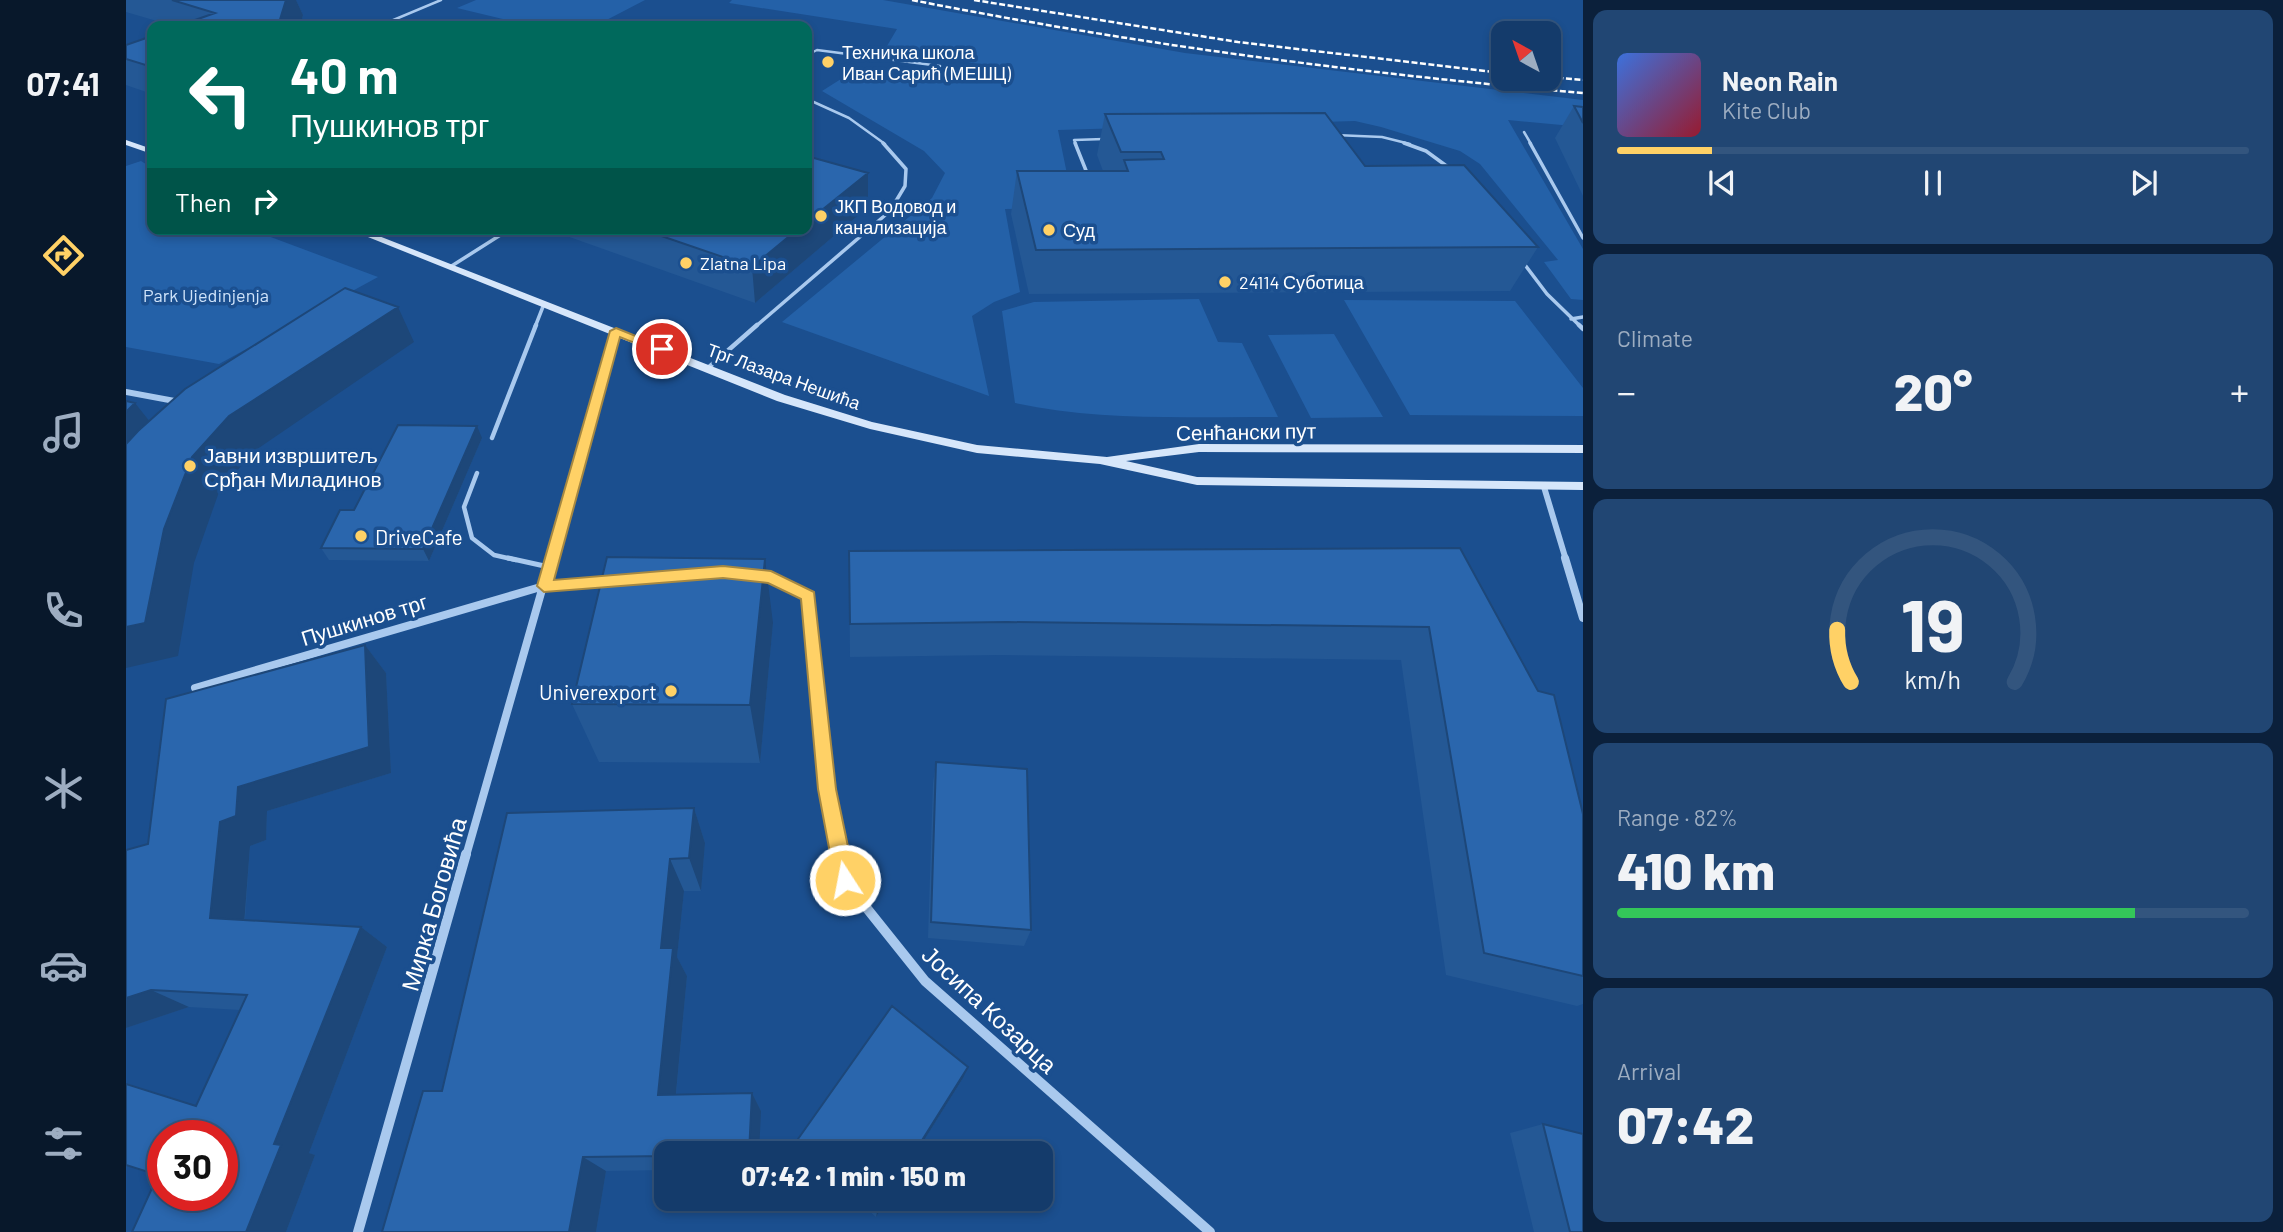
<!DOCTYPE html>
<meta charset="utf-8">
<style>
:root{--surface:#143b6b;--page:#214673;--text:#f1f3f6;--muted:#9dadc1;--line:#33557e;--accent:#ffd166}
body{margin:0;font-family:Barlow,sans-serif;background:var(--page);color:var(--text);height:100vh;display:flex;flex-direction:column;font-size:26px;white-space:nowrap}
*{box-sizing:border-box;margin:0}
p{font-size:23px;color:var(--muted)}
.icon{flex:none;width:38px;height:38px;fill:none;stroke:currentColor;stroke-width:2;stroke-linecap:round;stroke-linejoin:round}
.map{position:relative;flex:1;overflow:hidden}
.panel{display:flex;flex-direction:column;gap:10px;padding:10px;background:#0b203b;width:700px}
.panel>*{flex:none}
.hud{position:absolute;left:21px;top:21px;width:665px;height:214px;border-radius:14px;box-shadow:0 4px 10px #0003,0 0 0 2px var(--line);background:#00695c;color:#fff;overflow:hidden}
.needle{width:46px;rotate:320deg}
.fabs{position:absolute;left:1365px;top:21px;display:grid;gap:14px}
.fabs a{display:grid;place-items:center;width:70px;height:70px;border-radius:14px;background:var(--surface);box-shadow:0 4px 10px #0003,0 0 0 2px var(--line);font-size:35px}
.speed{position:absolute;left:21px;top:1120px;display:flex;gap:14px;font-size:35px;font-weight:700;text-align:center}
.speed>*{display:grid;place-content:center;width:91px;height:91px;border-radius:50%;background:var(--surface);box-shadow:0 4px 10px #0003,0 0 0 2px var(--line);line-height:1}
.speed .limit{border:10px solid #d22;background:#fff;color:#111}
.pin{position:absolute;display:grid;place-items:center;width:60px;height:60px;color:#fff;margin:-30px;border:4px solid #fff;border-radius:50%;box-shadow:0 2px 7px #0007}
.me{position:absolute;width:77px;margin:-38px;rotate:349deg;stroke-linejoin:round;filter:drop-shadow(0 0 5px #0008)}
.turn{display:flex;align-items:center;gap:24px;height:147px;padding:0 28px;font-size:32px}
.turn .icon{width:91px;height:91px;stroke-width:2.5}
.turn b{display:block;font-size:49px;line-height:60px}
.then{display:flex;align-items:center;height:66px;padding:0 28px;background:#0003;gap:14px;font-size:26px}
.big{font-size:52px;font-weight:800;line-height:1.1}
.panel .tile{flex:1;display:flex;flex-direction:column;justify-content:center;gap:10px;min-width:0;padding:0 24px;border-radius:14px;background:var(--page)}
.panel .dial{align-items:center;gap:0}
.dial svg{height:182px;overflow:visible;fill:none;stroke:var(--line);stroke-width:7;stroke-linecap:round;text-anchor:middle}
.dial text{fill:var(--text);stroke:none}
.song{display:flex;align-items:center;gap:21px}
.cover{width:84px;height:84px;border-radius:10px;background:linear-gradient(135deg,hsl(220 70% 55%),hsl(350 70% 35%))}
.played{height:7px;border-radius:4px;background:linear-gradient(90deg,var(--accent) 15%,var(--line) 15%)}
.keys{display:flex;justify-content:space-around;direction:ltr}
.heat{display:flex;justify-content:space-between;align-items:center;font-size:38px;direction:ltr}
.charge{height:10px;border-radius:5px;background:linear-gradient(90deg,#34c759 82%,var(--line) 0)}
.trip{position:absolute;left:528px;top:1141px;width:399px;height:70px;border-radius:14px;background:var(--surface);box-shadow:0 4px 10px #0003,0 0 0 2px var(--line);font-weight:800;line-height:70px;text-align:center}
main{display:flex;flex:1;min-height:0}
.dock{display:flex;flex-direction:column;width:126px;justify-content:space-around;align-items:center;background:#08182b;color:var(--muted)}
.dock .icon{width:49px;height:49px}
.dock .active{color:var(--accent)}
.dock b{font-size:32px;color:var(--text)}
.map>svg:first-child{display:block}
.green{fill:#2461a8}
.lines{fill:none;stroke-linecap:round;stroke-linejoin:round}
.lane-far3{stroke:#a9c9ee;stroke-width:2.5}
.lane-far2{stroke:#a9c9ee;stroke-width:3.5}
.lane-far1{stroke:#a9c9ee;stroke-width:4.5}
.lane{stroke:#a9c9ee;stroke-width:5}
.street-far2{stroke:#a9c9ee;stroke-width:6}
.street-far1{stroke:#a9c9ee;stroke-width:8}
.street{stroke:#a9c9ee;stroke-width:10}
.secondary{fill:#d6e6fa;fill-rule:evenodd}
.rail{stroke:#fff;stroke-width:2.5;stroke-dasharray:6 2.5;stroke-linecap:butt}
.wall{fill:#245895}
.shaded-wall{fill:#1d4779}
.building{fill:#2a66ad;stroke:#1d4779;stroke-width:2;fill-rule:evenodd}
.route{fill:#ffd166;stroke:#a68842;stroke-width:2}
.poi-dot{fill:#ffd166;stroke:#1b4f8f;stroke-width:2.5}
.labels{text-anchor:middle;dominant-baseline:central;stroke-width:7;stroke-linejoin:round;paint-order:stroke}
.far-poi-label{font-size:18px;fill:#fff;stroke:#1b4f8f;text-anchor:start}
.far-park-label{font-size:18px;fill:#cfe3fa;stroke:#1b4f8f}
.far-street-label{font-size:18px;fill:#fff;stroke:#1b4f8f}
.street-label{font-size:21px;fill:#fff;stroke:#1b4f8f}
.poi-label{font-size:21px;fill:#fff;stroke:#1b4f8f;text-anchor:start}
.near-street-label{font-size:24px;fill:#fff;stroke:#1b4f8f}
</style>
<main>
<nav class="dock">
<b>07:41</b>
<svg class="icon active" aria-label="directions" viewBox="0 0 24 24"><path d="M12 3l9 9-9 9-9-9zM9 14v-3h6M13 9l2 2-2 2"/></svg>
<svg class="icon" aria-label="music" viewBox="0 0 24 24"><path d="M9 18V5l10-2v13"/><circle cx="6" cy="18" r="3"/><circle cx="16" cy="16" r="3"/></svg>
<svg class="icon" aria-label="phone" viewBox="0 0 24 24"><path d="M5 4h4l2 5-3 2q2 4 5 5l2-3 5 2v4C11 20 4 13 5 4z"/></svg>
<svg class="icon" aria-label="climate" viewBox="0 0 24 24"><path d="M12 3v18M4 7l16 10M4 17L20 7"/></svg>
<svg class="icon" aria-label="car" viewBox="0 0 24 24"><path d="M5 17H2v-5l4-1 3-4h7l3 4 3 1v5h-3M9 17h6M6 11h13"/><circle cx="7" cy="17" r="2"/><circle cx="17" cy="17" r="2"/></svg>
<svg class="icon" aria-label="filters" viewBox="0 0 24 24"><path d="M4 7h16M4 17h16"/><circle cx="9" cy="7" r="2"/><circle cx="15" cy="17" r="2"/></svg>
</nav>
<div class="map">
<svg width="1457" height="1232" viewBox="0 0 1457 1232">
<rect width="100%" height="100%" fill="#1b4f8f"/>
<path class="green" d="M350 0H519L469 26H406L331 8Z
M606 0H757L1059 53 1457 100V127L1382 120 1457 249V300L1445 299 1418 262 1432 260 1354 164 1334 151 1255 127 1229 121 932 130 948 208 879 209 894 292 868 302 846 316 863 396 656 322 806 198 819 173 798 151 696 91 715 79 864 82 872 68 761 46 771 29 603 3Z
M15 161 26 168V229H123L252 277 93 364 0 347V166Z
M1073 299 1092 342 1116 343 1152 417C1065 416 975 422 889 403L876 311 908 302Z
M1218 300 1389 301 1457 388V416L1284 415Z
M1208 334 1257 417 1185 418 1142 335Z"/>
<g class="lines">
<path class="lane-far3" d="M253 26 315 0
M681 55 691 50 814 66
M681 99 723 118 759 144
M1398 132 1405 144
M1209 135 1256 137 1284 144
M950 144 948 140 978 139"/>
<path class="lane-far2" d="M949 143 963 178
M1278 143 1300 151 1326 170
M1404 143 1457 238
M1396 261 1421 294 1455 327
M324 267 384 229
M1445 319 1457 317
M409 327 418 304
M629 327 764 211 779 186 780 169 757 143"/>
<path class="lane-far1" d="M1453 325 1457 329
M582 368 631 325
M366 438 410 325
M351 473 338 507 346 538 368 555 390 560"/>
<path class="lane" d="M382 558 423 567"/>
<path class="street-far2" d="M0 392 54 402
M1418 487 1440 560
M424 560 490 331"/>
<path class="street-far1" d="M1439 558 1457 618
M633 576 645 577 683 596 701 789 714 856
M69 688 418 586 485 581
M340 856 425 558"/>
<path class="street" d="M714 854 719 881 799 981 1084 1232
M232 1232 340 854"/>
<path class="secondary" d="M0 140 26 149V154L0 145Z
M222 229H235L659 395 746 422 851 445 981 457 1073 444 1457 445V453L1073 452 1000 461 1071 477 1457 482V490L1071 485 974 464 851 453 744 429 651 401Z"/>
<path class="rail" d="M786 0C1008 44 1231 73 1457 93
M848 0 1112 42 1377 73
M1423 77 1457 80"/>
</g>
<path class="wall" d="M0 0H170L177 15 174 26H48L0 12Z
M26 36V94L0 85V45Z
M1448 106 1457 107V196L1429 138Z
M979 114 1239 166 1412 247 1384 291 903 294 885 214 891 171H977L971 155Z
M742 173V207L629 303 421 229H681Z
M352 229H370L363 233Z
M356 438 303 561 203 560 195 548 228 510Z
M1334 548 1457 814V1004L1451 1006 1320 975 1275 660 873 655 724 657 723 551Z
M647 623 634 763 473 762 446 704Z
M239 645 260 673 265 773 141 811 140 840 124 846 119 920 235 927 261 947 183 1153 189 1155 160 1232 70 1106 114 1010 63 1007 0 1028V850L22 844Z
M810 762 905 930 898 946 802 938 807 783Z
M568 808 579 843 575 891H558L551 957 561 976 550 1095 626 1093 635 1111 541 1153V1170L480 1171 470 1232H256L316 1091Z
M837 1078 790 1153H681L674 1147 672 1139Z
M1417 1124 1457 1232H1408L1384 1133Z
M730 1199H761L750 1217Z"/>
<path class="shaded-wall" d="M160 0H170L177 15 174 26H152Z
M742 173V207L629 303 626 267 672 229H681V222Z
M362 229H370L363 233Z
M272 307 288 342 127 452 93 492 68 563 52 656 0 668V627L66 457 103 416Z
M9 403 44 447 0 473V412Z
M351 426 356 438 303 561 297 549Z
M639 559 647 623 634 763 624 705Z
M239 645 260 673 265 773 141 811 140 840 124 846 117 938 84 918 94 822 112 787Z
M568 808 579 843 575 891 563 858Z
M544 859 558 891 551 957 561 976 548 1114 532 1095 535 948Z
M235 927 261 947 183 1153 189 1155 160 1232H120L148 1144Z
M25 990 63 1007 0 1028V998Z
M842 1067 837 1078 790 1153H788Z
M626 1093 635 1111 633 1153H623Z
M457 1157 480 1171 470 1232H443Z
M759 1199H761L750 1217 751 1212Z"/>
<path class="building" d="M46 0H160L152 26H52L89 13Z
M26 36V67L0 59V45Z
M1448 106 1457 107V123Z
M1199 113 1239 166 1338 165 1412 247 910 250 891 171H1002L998 160 1038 159 1035 152H995L979 114Z
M688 158 742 173 681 222V163Z
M515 229H672L626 267Z
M219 288 272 307 103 416 66 457 38 529 19 623 0 627V444L12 431 59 389Z
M0 401 9 403 0 412Z
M272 425 351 426 297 549 195 548 214 510H228Z
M1334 548 1412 691 1428 695 1457 814V976L1358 953 1303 627 881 622 724 624 723 551Z
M481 557 639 559 624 705 446 704Z
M239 645 243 747 112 787 110 816 94 822 84 918 235 927 148 1144 155 1145 120 1232H6L32 1175 0 1165V1084L70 1106 121 995 25 990 0 998V850L22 844 40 699ZM37 1136H96V1195H37Z
M810 762 901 769 905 930 805 922Z
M568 808 563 858 544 859 535 948H547L532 1095 626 1093 623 1153H541V1156L457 1157 443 1232H256L297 1091H316L381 813Z
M766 1006 842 1067 788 1153H687L672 1139Z
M1417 1124 1457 1134V1232H1444Z
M737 1199H759L751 1212Z"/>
<path class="route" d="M490 328 542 349 531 352 494 337 428 580 597 566 645 571 688 592 710 789 729 880 726 887 719 890 712 887 709 880 692 789 675 599 642 583 597 578 418 592 411 586 484 331Z"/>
<g class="poi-dot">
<circle cx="702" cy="62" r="7"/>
<circle cx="695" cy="216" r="7"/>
<circle cx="923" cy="230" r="7"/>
<circle cx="560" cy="263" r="7"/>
<circle cx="1099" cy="282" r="7"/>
<circle cx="64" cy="466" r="7"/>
<circle cx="235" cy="536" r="7"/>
<circle cx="545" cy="691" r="7"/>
</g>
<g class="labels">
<g class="far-poi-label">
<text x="716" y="52">Техничка школа<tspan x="716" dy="21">Иван Сарић (МЕШЦ)</tspan></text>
<text x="709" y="206">ЈКП Водовод и<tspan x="709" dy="21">канализација</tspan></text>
<text x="937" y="230">Суд</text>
<text x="574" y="263">Zlatna Lipa</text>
<text x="1113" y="282">24114 Суботица</text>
</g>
<g class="far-park-label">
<text x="80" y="295">Park Ujedinjenja</text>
</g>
<g class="far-street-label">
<text transform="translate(658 376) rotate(20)">Трг Лазара Нешића</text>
</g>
<g class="street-label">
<text transform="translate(1120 431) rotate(-1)">Сенћански пут</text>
<text transform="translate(238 619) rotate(-17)">Пушкинов трг</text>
</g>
<g class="poi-label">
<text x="78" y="454">Јавни извршитељ<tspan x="78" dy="24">Срђан Миладинов</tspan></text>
<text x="249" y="536">DriveCafe</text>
<text x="531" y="691" text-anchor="end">Univerexport</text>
</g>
<g class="near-street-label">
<text transform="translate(307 904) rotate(-74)">Мирка Боговића</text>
<text transform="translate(864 1009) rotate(43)">Јосипа Козарца</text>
</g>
</g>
</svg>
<div class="fabs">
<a><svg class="needle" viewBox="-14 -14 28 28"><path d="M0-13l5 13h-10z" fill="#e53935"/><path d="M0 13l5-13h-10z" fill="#9dadc1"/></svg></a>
</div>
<div class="speed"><div class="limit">30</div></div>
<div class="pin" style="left:536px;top:349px;background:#d93025"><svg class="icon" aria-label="arrive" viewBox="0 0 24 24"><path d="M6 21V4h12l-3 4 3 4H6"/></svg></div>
<svg class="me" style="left:719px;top:880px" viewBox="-20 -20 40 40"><circle r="17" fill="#ffd166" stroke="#fff" stroke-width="3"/><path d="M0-11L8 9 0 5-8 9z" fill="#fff"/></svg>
<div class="trip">07:42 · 1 min · 150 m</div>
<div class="hud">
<div class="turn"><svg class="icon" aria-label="left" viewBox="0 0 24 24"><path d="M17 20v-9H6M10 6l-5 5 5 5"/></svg><div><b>40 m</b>Пушкинов трг</div></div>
<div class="then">Then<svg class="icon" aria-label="right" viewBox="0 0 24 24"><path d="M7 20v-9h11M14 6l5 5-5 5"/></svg></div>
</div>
</div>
<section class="panel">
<div class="tile">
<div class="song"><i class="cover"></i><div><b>Neon Rain</b><p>Kite Club</p></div></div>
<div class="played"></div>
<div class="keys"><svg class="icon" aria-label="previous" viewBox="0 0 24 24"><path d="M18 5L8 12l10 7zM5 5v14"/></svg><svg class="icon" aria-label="pause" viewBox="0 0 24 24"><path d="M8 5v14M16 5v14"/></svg><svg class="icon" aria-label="next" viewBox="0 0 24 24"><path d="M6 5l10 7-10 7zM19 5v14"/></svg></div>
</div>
<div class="tile"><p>Climate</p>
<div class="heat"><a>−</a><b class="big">20°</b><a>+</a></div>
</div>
<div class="tile dial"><svg viewBox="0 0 100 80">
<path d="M14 69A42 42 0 1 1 86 69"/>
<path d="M14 69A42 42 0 0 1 8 46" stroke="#ffd166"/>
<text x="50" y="56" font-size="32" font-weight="700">19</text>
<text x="50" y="72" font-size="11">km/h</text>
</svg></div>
<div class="tile"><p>Range · 82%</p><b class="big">410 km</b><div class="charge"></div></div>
<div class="tile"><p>Arrival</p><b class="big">07:42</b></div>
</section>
</main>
